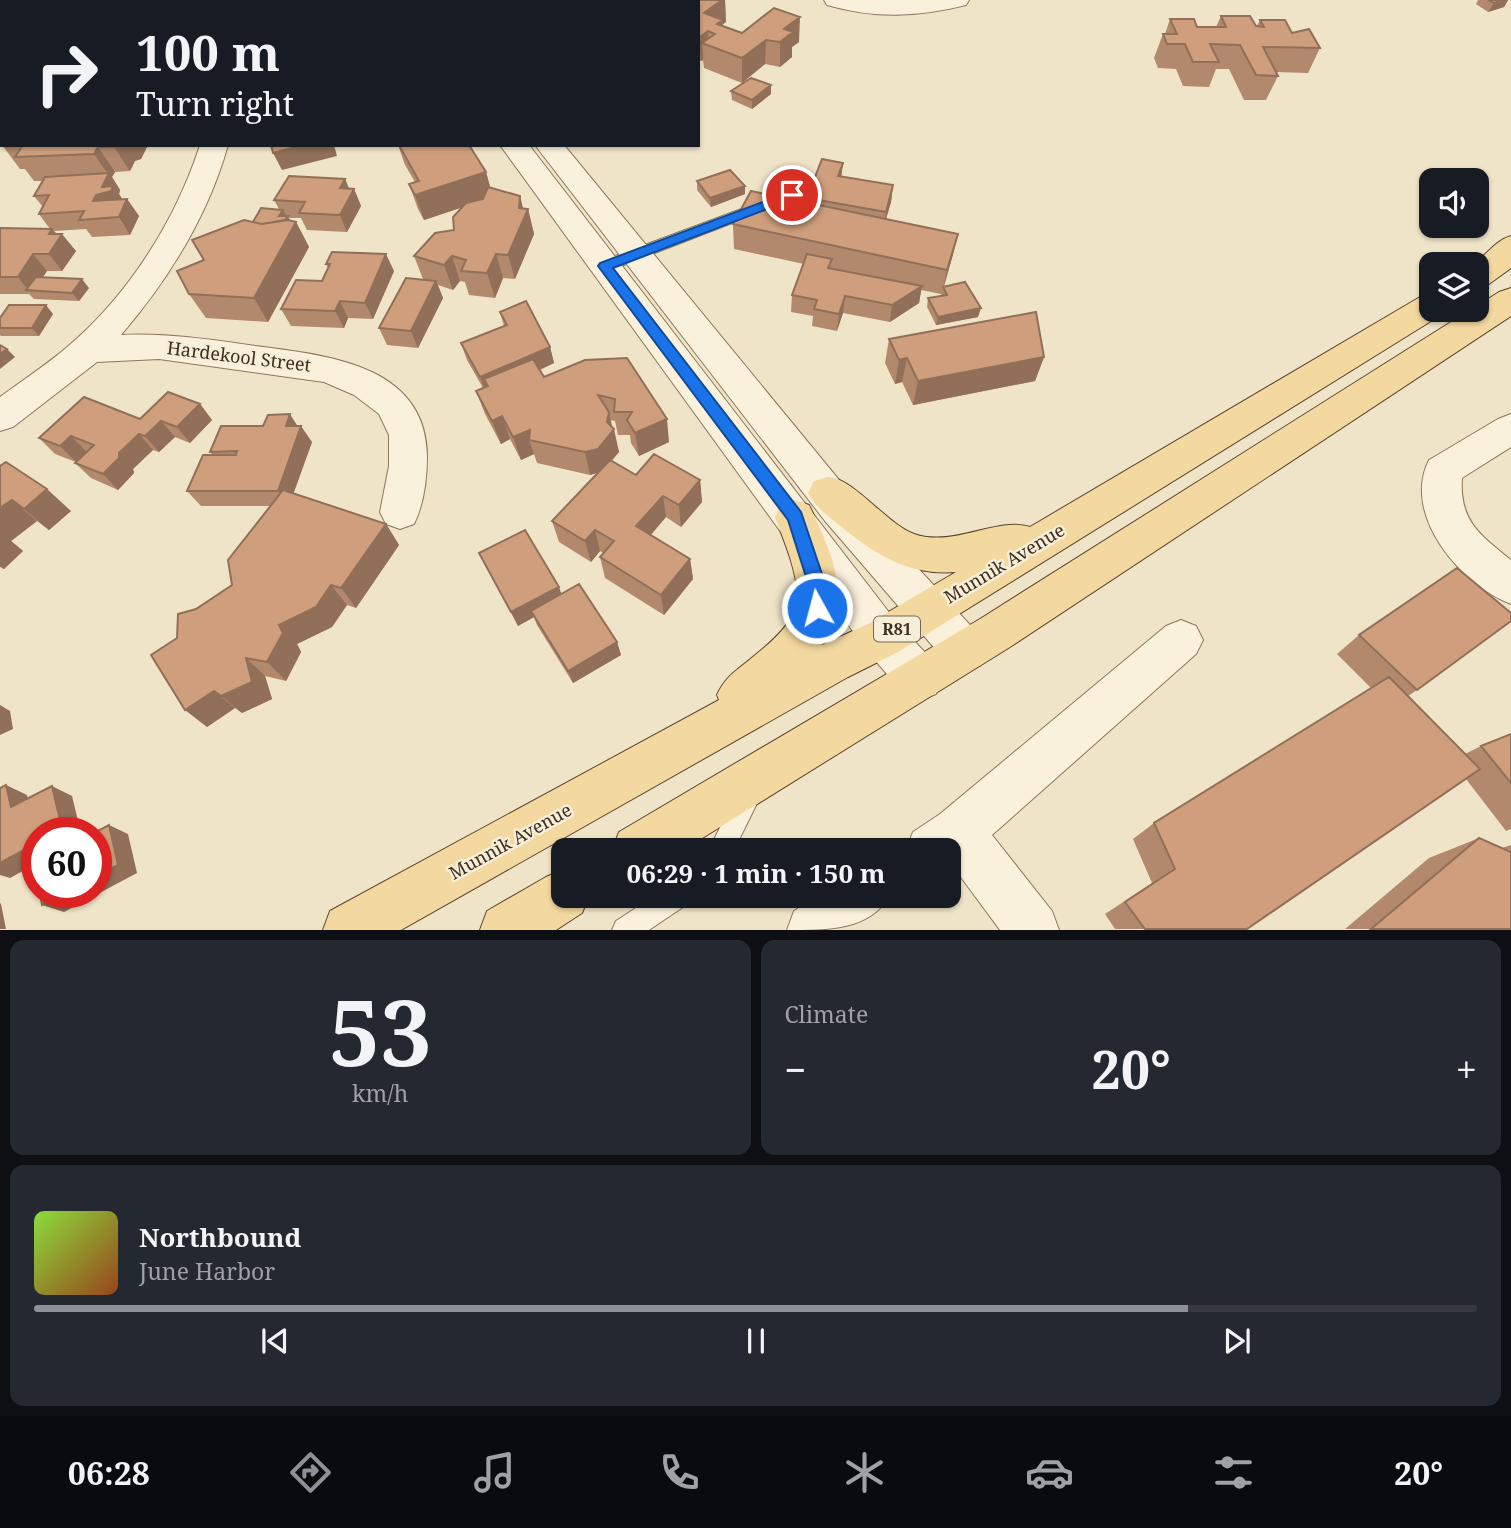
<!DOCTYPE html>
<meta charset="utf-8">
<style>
:root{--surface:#171b24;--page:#242831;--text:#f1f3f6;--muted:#9ea1a6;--line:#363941;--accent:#8c9099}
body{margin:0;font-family:"Noto Serif",serif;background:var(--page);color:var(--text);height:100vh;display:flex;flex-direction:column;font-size:26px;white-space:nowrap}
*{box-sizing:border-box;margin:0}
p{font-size:23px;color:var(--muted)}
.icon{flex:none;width:38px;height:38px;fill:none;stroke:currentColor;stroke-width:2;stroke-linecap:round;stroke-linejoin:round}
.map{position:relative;height:930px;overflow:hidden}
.drawer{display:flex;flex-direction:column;gap:10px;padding:10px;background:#0d0f14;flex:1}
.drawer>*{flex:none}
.top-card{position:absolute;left:0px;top:0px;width:700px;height:147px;box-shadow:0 2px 5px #0004;background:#171b24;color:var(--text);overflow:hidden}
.fabs{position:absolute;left:1419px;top:168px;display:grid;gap:14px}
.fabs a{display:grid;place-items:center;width:70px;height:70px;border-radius:14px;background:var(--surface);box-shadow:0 2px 5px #0004;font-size:35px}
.speed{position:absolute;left:21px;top:817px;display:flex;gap:14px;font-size:35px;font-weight:700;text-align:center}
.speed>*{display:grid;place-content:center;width:91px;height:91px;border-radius:50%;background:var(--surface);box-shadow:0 2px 5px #0004;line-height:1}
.speed .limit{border:10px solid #d22;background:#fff;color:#111}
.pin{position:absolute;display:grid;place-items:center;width:60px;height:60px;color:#fff;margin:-30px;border:4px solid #fff;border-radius:50%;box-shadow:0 2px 7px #0007}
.me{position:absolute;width:77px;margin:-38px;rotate:353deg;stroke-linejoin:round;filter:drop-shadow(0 0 5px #0008)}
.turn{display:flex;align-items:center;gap:24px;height:147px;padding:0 21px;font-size:32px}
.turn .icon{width:91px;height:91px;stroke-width:2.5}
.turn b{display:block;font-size:49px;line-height:60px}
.big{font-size:52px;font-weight:700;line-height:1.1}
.drawer .tile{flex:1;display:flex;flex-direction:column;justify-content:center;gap:10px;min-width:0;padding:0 24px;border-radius:14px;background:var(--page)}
.drawer .dial{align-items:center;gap:0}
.dial b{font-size:91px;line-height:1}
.song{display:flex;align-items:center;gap:21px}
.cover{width:84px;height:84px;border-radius:10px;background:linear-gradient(135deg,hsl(90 70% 55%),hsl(20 70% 35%))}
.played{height:7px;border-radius:4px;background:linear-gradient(90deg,var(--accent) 80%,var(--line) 80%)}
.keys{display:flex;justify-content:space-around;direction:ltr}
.heat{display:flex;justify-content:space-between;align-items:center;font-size:38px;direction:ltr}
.drawer .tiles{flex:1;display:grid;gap:10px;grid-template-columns:1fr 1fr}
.tile:last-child{grid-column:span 2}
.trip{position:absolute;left:551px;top:838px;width:410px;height:70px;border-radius:14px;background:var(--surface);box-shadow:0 2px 5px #0004;font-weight:700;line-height:70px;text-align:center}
.dock{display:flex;height:112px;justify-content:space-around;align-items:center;background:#090b0e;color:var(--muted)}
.dock .icon{width:49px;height:49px}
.dock .active{color:var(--accent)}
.dock b{font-size:32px;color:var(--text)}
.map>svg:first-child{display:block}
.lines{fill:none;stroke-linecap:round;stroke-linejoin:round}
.service-casing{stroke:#8d765c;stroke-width:2}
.minor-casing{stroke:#8d765c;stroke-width:2}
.primary-casing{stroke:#5b4430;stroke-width:2}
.service{fill:#faf1dc;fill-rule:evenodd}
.minor{fill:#faf1dc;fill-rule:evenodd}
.primary{fill:#f3d9a0;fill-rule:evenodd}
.wall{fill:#b2896c}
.shaded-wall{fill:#916f58}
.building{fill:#cf9f7d;stroke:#916f58;stroke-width:2}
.route{fill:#1a73e8;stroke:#114b97;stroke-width:2}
.labels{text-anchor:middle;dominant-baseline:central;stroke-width:5;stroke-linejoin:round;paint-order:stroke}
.shield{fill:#f7eed8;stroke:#756857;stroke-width:2}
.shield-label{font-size:16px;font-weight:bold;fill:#3d2e20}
.street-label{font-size:18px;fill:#3d2e20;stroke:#f7eed8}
</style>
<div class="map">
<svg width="1511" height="930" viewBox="0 0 1511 930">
<rect width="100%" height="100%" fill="#f0e4c8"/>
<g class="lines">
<defs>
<path id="service" d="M792 190 797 192 800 195 797 198 611 270H599L597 266 599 262Z
M751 779 760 782 763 791 734 850H709L742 782Z
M654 896H690L686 905 649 930H612L616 921Z"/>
<path id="minor" d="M192 0H216L217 2H193Z
M416 0H440L441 2H417Z
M824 0H969L966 5C918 17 875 19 827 5Z
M200 145H228C208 216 169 279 121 335 165 333 206 339 249 345 320 355 426 361 427 456 427 478 424 504 414 524L400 529 386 524 380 512 389 466V435L379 414 354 395 324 382 159 359 97 362 13 427 0 431V397C24 379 51 362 73 342 131 291 176 219 200 145Z
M500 145H529L898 624 936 664 942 679 936 694 920 700 904 694 868 652Z
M535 145H564L853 497 981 637 987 651 981 665 965 671 949 665 825 521Z
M1511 414V447L1462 478C1459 521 1480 535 1511 560V604C1461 585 1401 515 1429 460L1498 419Z
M1181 620 1196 626 1203 640 1196 654 992 835 1052 911 1059 930H1000L952 865 948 868V850H906L913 832 940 814 1166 626Z
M817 896H889C870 930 829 930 787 930L794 911Z"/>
<path id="primary" d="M1511 236V268L1489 284 1477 287V264H1472C1487 256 1494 241 1511 236Z
M1511 288V316L1010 647 683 850H612L619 832 980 619 1470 310H1477V306L1499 292Z
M1432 293V310H1446L1444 313 898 652 848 677 401 930H323L330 911 719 700 717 695C726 675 738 670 754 656 768 645 787 629 794 612 805 587 784 541 775 517L781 505 795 500 809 505C823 534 841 571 838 604 837 619 829 632 822 645L868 624 956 572C908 576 874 554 838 524 826 514 815 507 808 493L814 481C819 480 825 477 829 477 854 479 887 524 914 534 953 548 998 516 1030 527L1420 297Z
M564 869V896H589L582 913 556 930H480L487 911 546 877Z"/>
</defs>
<use href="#service" class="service-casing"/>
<use href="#minor" class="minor-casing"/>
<use href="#primary" class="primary-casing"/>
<use href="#service" class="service"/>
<use href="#minor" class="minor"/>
<use href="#primary" class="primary"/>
</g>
<path class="wall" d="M690 0H725L726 22 723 24V26L742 33 799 42 792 47V57L780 67 765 64 742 83 704 68 703 60 701 61 698 60V2Z
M1478 0H1508L1504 7 1488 12 1476 4Z
M1221 16 1256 26H1257L1260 20 1292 33 1320 48 1308 73 1276 72 1278 76 1266 100H1244L1229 69H1216L1209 87 1183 86 1176 69 1158 68 1154 58 1163 34H1165L1170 19 1197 27H1216Z
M731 91 771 94 752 109 732 100Z
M2 145H148L141 159 135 161 130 171 115 172 112 177 120 190 119 194 122 199H127L139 216 130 235 92 237 86 229 54 231 76 251 62 271H47L43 277 89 288 79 301 34 299 29 294H0V228L50 229 39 214 43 207 34 196 42 181H34L25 169H20Z
M398 145H469L486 172 490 188 523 209H528L534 234 515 279 503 278 495 298 469 295 465 282 460 281 453 290 438 285 443 298 418 348 387 345 379 328 423 279 414 256 454 230 463 207 424 220 418 209 409 184 415 182 405 165Z
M843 163 841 176 893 185 891 202 886 219 958 234 952 258 944 287 978 317 936 325 927 307 928 298 941 296V294L921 290 919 303 890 322 843 313 837 331 812 326 813 316 791 312 792 295 804 264 734 249 733 224 807 203V198Z
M345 179 349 189H354L361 206 347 232 307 230 301 218H288L290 221 296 222 309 247 268 322 206 318 189 294 204 260 253 222 279 209 274 200Z
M697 181 745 194 711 207 697 190Z
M326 264 394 271 373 319 348 318 344 328 291 326 281 309 322 281 328 268Z
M500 312 550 347 554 363 540 370 544 377 585 360 669 442 639 456 631 443 630 435H618L615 421 610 420 619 452 611 461 636 475 700 480 702 502 681 527 666 517 651 535 690 559 693 579 664 615 605 578 600 557 603 553 600 551 591 562 559 542 552 521 597 473 590 475 537 463 534 454 521 460 510 439 501 444 485 414 476 391 483 388 467 360 461 343 504 326Z
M53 314 39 336H1L0 335V318Z
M889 339 1044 357 1035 381 913 405 902 382 895 384 885 363Z
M200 404 212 420 190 443 175 437 159 452 153 450 133 469 134 473 118 490 91 478 75 463 76 462 55 454 39 438 140 419Z
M297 426 312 442 293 494 386 524 399 545 356 608 347 605 332 627 297 644 301 652 286 681 265 676 272 699 242 713 235 708 207 727 177 638 196 609 232 585 270 506H201L187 491 213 455 210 452Z
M0 466 71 511 49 530 37 521 11 541 23 551 4 569 0 567Z
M479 553 561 594 617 642 621 655 573 683 537 625 534 617 518 626Z
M1359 635 1417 690 1408 696 1465 754 1481 746 1511 734V829L1506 831 1466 779 1247 929H1115L1105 914 1152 883 1133 839 1154 823 1371 688 1337 654Z
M1479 838 1502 848 1511 845V929H1345L1429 858Z"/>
<path class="shaded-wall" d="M18 0H43V1L42 2H19Z
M722 0H725L726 22 723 24 724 44 717 28 708 31 709 46 702 43 703 60 701 61 700 37 704 13Z
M1504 0H1508L1504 7 1488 12 1494 3Z
M800 17 799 42 792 47V57L780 67V42L784 29Z
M2 22V45L0 46V23Z
M766 40 765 64 742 83V58Z
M771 85V94L752 109V100Z
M114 145H148L141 159 135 161 130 171 114 147Z
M303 145H334L337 156 282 170 273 153Z
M98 147 115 172 112 177 120 190 119 194 125 203 93 201 108 174 94 154Z
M843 163 841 180 838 176Z
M486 172 493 197 424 220 415 195Z
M345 179 351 193 354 189 361 206 347 232 340 215V188Z
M893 185 891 202 883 229 886 212Z
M745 186V194L711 207 710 198Z
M520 196 525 216 528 209 534 234 515 279 508 255 519 208Z
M127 199 139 216 130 235 119 217Z
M283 210 287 218 288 216 292 225 279 216Z
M296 222 309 247 268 322 254 298Z
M52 229 59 238 62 234 76 251 62 271 49 254V234Z
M958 234 952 258 943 288 947 270Z
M33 254 47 271 34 291H29L18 277Z
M386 254 394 271 373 319 365 303Z
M496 254 503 278 495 298 487 273Z
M452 256 460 281 453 290 444 265Z
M82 279 89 288 79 301 72 293Z
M436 281 443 298 418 348 411 331Z
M922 286 919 303 890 322 892 305Z
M845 296 843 313 837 331 839 314Z
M340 301 348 318 344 328 335 311Z
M46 305 53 314 39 336 32 328Z
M981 308 978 317 936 325 938 317Z
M550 347 554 363 490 391 484 379 488 392 486 393 480 377Z
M7 349 15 357 0 369V354Z
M1044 357 1035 381 913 405 918 381Z
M907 358 902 382 895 384 899 360Z
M200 404 212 420 190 443 177 427Z
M609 412 613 431 614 429 619 452 603 471 590 475 585 452 607 422Z
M290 414 300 430 301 426 312 442 289 506 278 491 286 426Z
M502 416 510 439 501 444 492 421Z
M667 419 669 442 639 456 635 433Z
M161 421 175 437 159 452 145 436Z
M530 430 529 440 534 454 521 460 513 437Z
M139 434 153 450 133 469 134 473 118 490 103 474 119 453Z
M71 436 87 452 76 462 60 446Z
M700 480 702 502 681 527 679 505Z
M47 489 71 511 49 530 24 509Z
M663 496 666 517 640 547 636 526Z
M12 500 37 521 11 541 23 551 4 569 0 566V508Z
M386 524 399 545 356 608 341 588Z
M595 530 600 551 591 562 585 541Z
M690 559 693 579 664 615 661 595Z
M331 585 347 605 332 627 297 644 301 652 286 681 267 662 279 625Z
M559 587 564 601 531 611 534 617 518 626 511 612Z
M617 642 621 655 573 683 568 671Z
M246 658 265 676 272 699 242 713 221 696Z
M214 691 235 708 207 727 185 710Z
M0 705 10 711 13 729 0 735Z
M6 785 27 795 33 817 11 807Z
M52 786 72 796 81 833H55Z
M109 825 128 834 137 873 64 912 42 905 66 892H96V877Z
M37 843V863L10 878 0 875V863Z
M0 903 1 904 6 929H0Z"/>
<path class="building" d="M2 0H18L20 2H2V22L0 23V2Z
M259 0H339L330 2H250Z
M690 0H722L704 13 723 20 717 24 742 33 774 8 800 17 784 29 793 32 780 42 766 40 742 58 702 43 715 34 708 31 700 37 698 36V2H688Z
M1489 0H1504L1494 3Z
M1221 16H1250L1256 26 1264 27 1260 20H1285L1292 33 1309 29 1320 48 1263 47 1278 76 1256 75 1240 45 1210 44 1219 62H1193L1185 44H1167L1163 34H1177L1170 19H1194L1197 27H1226Z
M751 78 771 85 752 100 731 91Z
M23 145H114V147H98L94 154 15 157Z
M271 145H303L273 153Z
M399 145H469L486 172 415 195 409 184 419 181Z
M822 159 843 163 838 176 893 185 886 212 807 198Z
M730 170 745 186 710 198 697 181Z
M109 173 102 187 113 186 111 191 96 195 93 201 127 199 119 217 79 220 84 211 39 214 49 195 34 196 45 177Z
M289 176 345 179 340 188 354 189 340 215 299 213 305 202 274 200Z
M488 187 520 196 519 208 528 209 508 255 496 254 487 273 461 271 466 260 452 256 444 265 414 256 435 233 454 230 453 217 466 203 483 199Z
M751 191 958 234 947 270 733 224Z
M261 208 283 210 279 216H288L285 220 262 224 253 222Z
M244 220 262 224 288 220 296 222 254 298 189 294 177 271 204 260 192 240Z
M0 228 52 229 49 234H62L49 254H33L18 277H0Z
M332 252 386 254 365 303 340 301 335 311 281 309 296 280 322 281 330 264H326Z
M807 254 832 259 828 268 922 286 892 305 845 296 839 314 814 309 817 300 792 295Z
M36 277 82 279 72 293 26 290Z
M406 278 436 281 411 331 379 328Z
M965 282 981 308 938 317 928 298 947 295 943 287Z
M526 301 550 347 480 377 461 343 507 325 500 312Z
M9 305H46L32 328H0V318Z
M1036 312 1044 357 918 381 907 358 899 360 889 339Z
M0 345 7 349 0 354Z
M627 358 667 419 635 433 627 420 632 412H614L615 399 598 395 609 412 607 422 614 429 598 449 585 452 529 440 530 430 513 437 502 416 492 421 476 391 488 386 484 379 533 359 544 377 585 360Z
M168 392 200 404 177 427 161 421 145 436 139 434 119 453V458L103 474 75 463 94 445 71 436 60 446 39 438 84 397 140 419Z
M290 414 286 426H301L278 491H187L203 455H236L237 451 210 452 221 426H263L268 415Z
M654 454 700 480 679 505 663 496 636 526 690 559 661 595 600 557 614 541 595 530 585 541 552 521 610 460 636 475Z
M6 462 47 489 24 509 12 500 0 508V466Z
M283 490 386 524 341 588 331 585 316 607 279 625 283 633 267 662 246 658 252 682 221 696 214 691 185 710 151 655 177 638 178 614 196 609 232 585 228 560Z
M525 530 559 587 511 612 479 553Z
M1457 568 1511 613V621L1417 690 1359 635Z
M579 584 617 642 568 671 531 611Z
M1389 677 1480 769 1247 929H1145L1125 902 1175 869 1154 823Z
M1511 734V783L1481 746Z
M6 785 11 807 52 786 62 829 55 833H37V843L0 863V788Z
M109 825 118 865 96 877V833H94Z
M1479 838 1511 852V929H1371Z
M40 892H66L42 905Z"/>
<path class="route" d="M792 191 798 195 796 198 613 268 801 512 824 580 826 608 824 613 817 616 811 613 807 580 788 520 598 266 600 263Z"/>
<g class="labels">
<rect class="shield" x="874" y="616.5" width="46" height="25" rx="5"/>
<g class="shield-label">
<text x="897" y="629">R81</text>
</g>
<g class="street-label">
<text transform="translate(239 356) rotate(7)">Hardekool Street</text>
<text transform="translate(1004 563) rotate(-31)">Munnik Avenue</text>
<text transform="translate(510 841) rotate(-29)">Munnik Avenue</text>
</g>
</g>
</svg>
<div class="fabs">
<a><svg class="icon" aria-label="sound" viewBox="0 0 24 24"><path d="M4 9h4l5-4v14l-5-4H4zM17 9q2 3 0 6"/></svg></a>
<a><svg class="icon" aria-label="layers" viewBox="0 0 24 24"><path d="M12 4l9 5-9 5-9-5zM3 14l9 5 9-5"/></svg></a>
</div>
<div class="speed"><div class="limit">60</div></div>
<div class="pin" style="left:792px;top:195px;background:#d93025"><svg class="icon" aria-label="arrive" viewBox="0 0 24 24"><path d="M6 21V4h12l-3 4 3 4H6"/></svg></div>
<svg class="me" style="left:817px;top:608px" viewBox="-20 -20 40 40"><circle r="17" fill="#1a73e8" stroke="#fff" stroke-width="3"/><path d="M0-11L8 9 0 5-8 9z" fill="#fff"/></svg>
<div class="trip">06:29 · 1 min · 150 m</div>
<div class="top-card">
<div class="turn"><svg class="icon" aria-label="right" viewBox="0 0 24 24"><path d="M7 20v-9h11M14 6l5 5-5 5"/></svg><div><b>100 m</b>Turn right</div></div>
</div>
</div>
<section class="drawer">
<div class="tiles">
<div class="tile dial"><b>53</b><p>km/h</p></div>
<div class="tile"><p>Climate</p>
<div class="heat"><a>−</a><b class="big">20°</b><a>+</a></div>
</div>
<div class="tile">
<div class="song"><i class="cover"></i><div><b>Northbound</b><p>June Harbor</p></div></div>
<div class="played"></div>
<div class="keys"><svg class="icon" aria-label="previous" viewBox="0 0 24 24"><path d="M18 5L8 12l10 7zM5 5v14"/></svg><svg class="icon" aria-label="pause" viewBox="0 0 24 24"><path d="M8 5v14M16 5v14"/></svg><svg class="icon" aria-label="next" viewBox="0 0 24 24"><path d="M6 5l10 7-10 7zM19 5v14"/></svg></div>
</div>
</div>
</section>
<nav class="dock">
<b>06:28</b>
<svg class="icon active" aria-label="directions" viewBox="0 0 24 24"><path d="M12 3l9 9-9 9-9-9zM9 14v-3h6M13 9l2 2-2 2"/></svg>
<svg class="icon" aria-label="music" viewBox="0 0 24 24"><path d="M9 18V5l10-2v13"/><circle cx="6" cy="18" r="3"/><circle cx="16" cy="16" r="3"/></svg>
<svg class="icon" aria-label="phone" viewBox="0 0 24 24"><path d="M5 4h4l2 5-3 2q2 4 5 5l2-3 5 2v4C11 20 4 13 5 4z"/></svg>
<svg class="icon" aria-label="climate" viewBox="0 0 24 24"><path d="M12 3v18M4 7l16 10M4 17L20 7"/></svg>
<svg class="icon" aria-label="car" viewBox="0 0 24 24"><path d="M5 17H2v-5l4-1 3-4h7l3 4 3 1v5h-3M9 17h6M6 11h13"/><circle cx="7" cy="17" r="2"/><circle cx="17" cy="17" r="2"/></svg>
<svg class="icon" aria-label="filters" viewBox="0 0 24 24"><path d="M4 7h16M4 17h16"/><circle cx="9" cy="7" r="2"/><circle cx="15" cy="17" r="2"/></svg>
<b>20°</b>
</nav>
